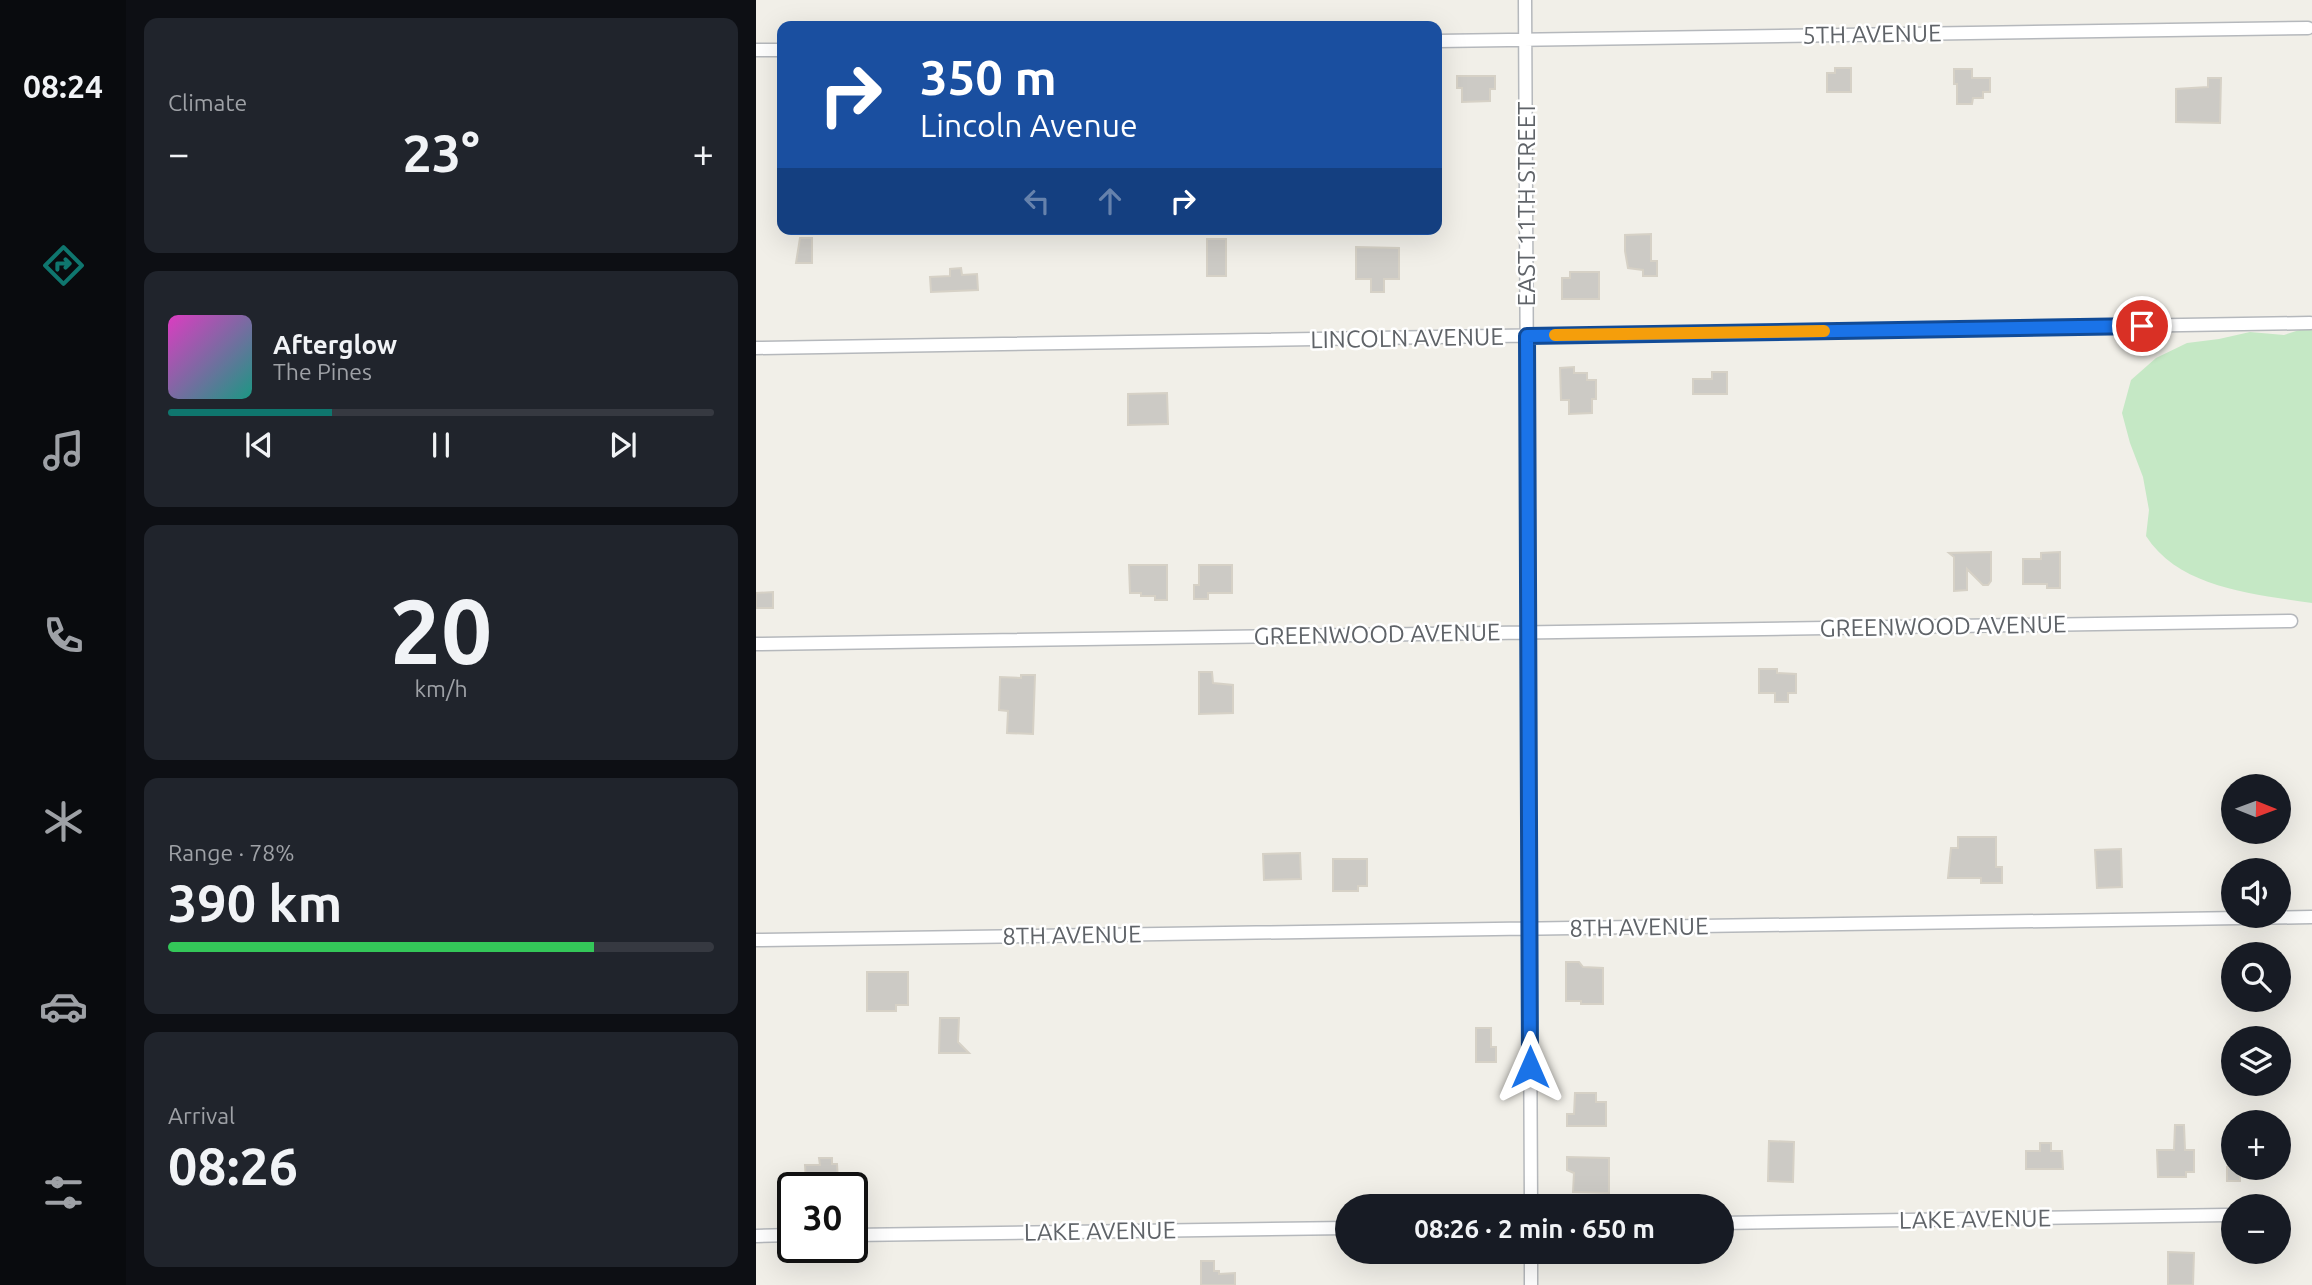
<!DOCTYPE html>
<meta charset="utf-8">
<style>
:root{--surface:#171b24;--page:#20242c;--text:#f1f3f6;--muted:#9ea1a6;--line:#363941;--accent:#0f766e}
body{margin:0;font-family:Ubuntu,sans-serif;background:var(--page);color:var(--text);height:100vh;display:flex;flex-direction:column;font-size:26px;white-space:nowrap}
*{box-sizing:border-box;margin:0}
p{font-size:23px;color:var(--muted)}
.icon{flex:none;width:38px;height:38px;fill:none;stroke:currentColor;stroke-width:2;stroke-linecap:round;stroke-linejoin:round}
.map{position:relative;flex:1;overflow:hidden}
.drawer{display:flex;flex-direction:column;gap:18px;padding:18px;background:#0d0f14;width:630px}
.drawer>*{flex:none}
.top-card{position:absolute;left:21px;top:21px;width:665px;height:214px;border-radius:14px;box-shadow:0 7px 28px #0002;background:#1a4fa0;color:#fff;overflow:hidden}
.needle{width:46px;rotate:91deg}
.buttons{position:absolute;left:1465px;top:774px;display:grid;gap:14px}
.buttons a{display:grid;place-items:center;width:70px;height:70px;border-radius:50%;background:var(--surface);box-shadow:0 7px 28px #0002;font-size:35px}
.speed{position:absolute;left:21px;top:1172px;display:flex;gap:14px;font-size:35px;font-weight:700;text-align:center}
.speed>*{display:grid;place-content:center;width:91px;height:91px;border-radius:50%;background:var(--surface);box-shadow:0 7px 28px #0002;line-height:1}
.speed .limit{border:4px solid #111;border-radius:10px;background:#fff;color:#111}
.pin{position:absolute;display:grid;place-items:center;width:60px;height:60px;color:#fff;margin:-30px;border:4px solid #fff;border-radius:50%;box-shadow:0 2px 7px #0007}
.me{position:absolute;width:77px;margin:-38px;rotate:0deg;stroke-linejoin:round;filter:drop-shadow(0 0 5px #0008)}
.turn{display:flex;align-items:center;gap:24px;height:147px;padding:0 28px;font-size:32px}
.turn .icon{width:91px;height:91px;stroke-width:2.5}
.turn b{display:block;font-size:49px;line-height:60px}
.lanes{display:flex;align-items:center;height:66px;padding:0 28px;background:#0003;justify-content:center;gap:35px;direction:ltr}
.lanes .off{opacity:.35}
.big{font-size:52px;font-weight:700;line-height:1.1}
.drawer .tile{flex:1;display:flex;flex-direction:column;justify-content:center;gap:10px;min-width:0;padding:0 24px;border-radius:14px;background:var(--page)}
.drawer .dial{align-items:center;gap:0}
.dial b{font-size:91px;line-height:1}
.song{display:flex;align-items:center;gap:21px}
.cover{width:84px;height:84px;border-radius:10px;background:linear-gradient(135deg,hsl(310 70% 55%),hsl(170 70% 35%))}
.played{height:7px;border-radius:4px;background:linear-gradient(90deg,var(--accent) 30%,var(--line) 30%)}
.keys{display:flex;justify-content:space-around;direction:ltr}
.heat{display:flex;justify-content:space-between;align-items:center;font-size:38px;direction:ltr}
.charge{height:10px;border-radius:5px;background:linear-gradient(90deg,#34c759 78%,var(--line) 0)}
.trip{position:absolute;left:579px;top:1194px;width:399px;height:70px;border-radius:35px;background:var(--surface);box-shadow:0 7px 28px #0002;font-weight:700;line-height:70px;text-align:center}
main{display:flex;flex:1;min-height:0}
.tab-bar{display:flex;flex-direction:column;width:126px;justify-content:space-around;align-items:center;background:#090b0e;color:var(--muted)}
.tab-bar .icon{width:49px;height:49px}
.tab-bar .active{color:var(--accent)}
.tab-bar b{font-size:32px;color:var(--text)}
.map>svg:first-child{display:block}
.green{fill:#c5e8c5}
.building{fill:#cccac5;stroke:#d6d1c6;stroke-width:2}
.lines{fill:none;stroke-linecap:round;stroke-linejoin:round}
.street-casing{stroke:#b5b8bc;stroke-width:15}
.street{stroke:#fff;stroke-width:12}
.route-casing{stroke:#114b97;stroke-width:18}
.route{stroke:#1a73e8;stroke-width:12}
.slow{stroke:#f59e0b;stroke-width:12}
.labels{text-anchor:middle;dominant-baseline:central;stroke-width:5;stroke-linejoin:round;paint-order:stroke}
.street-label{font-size:24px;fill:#5f6368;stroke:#fff}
</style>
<main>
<nav class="tab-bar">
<b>08:24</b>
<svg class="icon active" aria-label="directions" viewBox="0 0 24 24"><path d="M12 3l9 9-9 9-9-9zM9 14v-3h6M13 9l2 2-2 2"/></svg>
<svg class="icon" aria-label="music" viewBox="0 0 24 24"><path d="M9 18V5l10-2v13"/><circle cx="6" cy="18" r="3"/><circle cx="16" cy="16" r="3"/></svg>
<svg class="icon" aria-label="phone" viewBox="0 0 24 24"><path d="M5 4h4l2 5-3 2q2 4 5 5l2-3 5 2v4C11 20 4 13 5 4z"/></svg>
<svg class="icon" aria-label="climate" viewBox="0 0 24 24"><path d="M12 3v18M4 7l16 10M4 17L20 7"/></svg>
<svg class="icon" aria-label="car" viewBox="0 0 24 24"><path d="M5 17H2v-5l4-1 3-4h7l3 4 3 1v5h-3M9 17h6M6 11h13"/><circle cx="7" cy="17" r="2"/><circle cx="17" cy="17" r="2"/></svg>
<svg class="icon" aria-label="filters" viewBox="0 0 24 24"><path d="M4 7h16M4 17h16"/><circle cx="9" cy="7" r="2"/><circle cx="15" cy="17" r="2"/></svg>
</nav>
<section class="drawer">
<div class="tile"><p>Climate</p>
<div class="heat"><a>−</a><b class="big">23°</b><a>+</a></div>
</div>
<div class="tile">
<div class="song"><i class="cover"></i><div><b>Afterglow</b><p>The Pines</p></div></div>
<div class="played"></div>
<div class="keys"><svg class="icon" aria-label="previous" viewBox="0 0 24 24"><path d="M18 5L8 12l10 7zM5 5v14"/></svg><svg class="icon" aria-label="pause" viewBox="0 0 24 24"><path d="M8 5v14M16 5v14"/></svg><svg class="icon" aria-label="next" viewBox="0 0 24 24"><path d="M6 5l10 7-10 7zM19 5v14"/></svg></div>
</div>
<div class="tile dial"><b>20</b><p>km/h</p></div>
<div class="tile"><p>Range · 78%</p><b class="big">390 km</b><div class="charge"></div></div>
<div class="tile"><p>Arrival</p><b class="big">08:26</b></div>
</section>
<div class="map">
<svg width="1556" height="1285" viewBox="0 0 1556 1285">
<rect width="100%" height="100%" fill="#f1efe8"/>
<path class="green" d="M1556 326V603C1499 594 1424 589 1390 536L1393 510 1387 477 1374 443 1366 413 1375 380 1400 358 1431 343 1463 339 1494 332 1528 335Z"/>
<path class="building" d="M1079 68H1095V92H1071V73H1079Z
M1198 69H1216V78H1234V92H1227V98H1217L1216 104H1201V84H1198Z
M701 76H739V89H734V101L706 102V88H701Z
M1452 78H1465L1464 123 1420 122V89L1452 87Z
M895 234V261H901V276H887V270L872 268 869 251V235Z
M44 238H56V263H40Z
M451 239H470V276H451Z
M600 247 643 248V279H628V292H615V279H600Z
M205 268 206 275 221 274 222 290 175 292 174 277 194 276V269Z
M814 272H843V299H806V278H814Z
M818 367V373H831V380H840V399H836V413L813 414V400H805L804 368Z
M956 372H971V394H937V379H956Z
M411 393 412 424 372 425V394Z
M1235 552V581L1232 585H1227L1211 569V590L1198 591V557L1193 553Z
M1304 552V588H1291V584H1267V559H1285V553Z
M373 565H411V600H399V596H385V593H374Z
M443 565H476V593H452V599H438V585H443Z
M17 592V608H0V593Z
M1003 669H1021V673L1040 674V693H1032V702H1019V693H1003Z
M443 672H456L457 683 477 685V713L443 714Z
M265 675H279L277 734 251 733 252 711 243 710 244 677 265 678Z
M1202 837H1240V867H1246V883H1225V878H1192L1195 848H1202Z
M1365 849 1366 887 1341 888 1339 850Z
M544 853 545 879 508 880 507 854Z
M577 859H611V886H602V891H577Z
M810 962H823L827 967 847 968V1004H825V1001H810Z
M111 972H152V1005H140V1011H111Z
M184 1018H203L202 1042 213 1053H183Z
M720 1028H735V1047H740V1062H720Z
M819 1093H840V1102H850V1126H811V1114H818Z
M1419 1125H1428L1429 1150H1438V1172H1430V1177H1402L1401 1150H1418Z
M1013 1141 1038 1142 1037 1182 1012 1181Z
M1284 1143H1295V1151H1306L1307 1169H1270V1151H1284Z
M811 1157 853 1158V1193L817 1192 818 1173 811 1170Z
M63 1158H76V1164H81L82 1181 50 1182 49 1165H64Z
M1471 1167H1484V1181H1471Z
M1412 1252 1438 1253 1437 1285H1412Z
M445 1261H458V1271H463V1274L479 1273V1285H445Z"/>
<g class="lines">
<defs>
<path id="street" d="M769 0 775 1206
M681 41 1552 28
M0 50H26
M0 348 1554 323
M0 644 1535 621
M0 940 1556 917
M966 1223 1471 1215
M96 1235 592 1228
M0 1236 37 1235
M775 1251V1285"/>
</defs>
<use href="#street" class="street-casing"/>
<use href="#street" class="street"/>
</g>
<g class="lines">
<defs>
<path id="route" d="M774 1067 771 336 1386 326"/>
</defs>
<use href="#route" class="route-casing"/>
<use href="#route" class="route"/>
<path class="slow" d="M799 335 1068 331"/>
</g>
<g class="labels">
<g class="street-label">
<text transform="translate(1116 34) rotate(-1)">5TH AVENUE</text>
<text transform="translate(770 204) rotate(-90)">EAST 11TH STREET</text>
<text transform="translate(651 338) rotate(-1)">LINCOLN AVENUE</text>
<text transform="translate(1187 626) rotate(-1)">GREENWOOD AVENUE</text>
<text transform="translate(621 634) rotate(-1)">GREENWOOD AVENUE</text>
<text transform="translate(883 927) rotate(-1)">8TH AVENUE</text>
<text transform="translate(316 935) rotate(-1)">8TH AVENUE</text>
<text transform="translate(1219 1219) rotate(-1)">LAKE AVENUE</text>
<text transform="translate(344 1231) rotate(-1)">LAKE AVENUE</text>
</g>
</g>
</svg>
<div class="buttons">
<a><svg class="needle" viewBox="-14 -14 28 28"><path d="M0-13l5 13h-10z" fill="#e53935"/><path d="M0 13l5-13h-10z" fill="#9ea1a6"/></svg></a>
<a><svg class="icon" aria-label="sound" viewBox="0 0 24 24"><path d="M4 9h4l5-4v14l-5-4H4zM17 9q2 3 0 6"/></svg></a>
<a><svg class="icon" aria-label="search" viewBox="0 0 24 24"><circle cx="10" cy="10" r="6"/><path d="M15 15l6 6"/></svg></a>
<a><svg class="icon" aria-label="layers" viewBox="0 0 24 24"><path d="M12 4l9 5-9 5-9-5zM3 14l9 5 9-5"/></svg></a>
<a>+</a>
<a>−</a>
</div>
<div class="speed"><div class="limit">30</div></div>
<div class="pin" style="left:1386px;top:326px;background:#d93025"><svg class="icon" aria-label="arrive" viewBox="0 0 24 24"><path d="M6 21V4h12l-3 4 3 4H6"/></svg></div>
<svg class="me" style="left:774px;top:1067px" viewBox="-20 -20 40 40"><path d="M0-17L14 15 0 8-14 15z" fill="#1a73e8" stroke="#fff" stroke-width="4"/></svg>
<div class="trip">08:26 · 2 min · 650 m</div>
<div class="top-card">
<div class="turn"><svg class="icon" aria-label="right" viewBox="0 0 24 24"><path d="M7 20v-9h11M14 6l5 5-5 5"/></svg><div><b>350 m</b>Lincoln Avenue</div></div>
<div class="lanes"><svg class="icon off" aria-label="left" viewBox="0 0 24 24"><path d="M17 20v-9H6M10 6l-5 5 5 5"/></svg><svg class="icon off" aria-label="ahead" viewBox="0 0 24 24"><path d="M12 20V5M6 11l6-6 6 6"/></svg><svg class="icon" aria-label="right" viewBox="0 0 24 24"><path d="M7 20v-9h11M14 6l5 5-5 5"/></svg></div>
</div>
</div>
</main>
